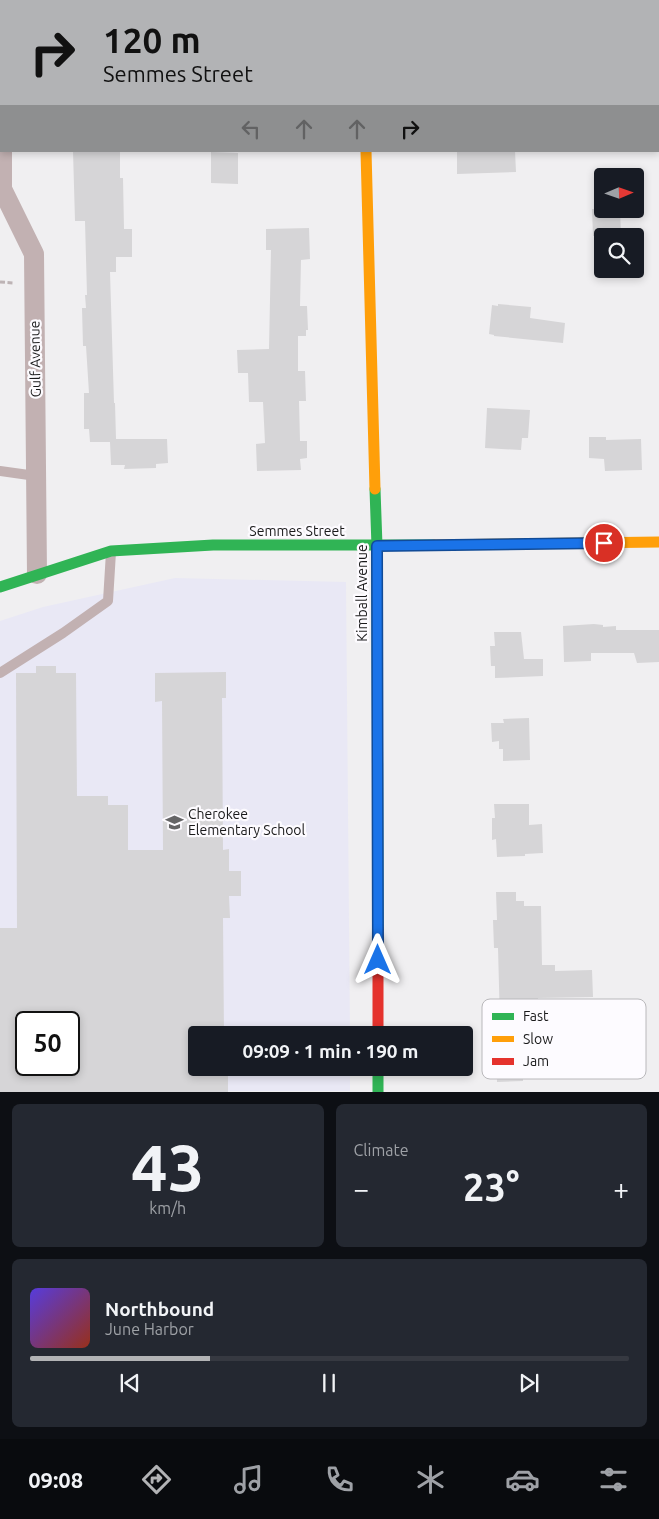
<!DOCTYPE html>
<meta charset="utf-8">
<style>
:root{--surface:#171b24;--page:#242831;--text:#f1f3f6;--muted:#9ea1a6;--line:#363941;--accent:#b2b3b5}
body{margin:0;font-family:Ubuntu,sans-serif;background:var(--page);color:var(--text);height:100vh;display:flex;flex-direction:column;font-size:19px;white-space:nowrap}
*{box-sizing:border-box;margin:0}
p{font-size:16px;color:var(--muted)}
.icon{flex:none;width:28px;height:28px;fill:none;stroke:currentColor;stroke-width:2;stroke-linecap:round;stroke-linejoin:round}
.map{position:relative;height:1092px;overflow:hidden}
.details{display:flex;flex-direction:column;gap:12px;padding:12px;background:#0d0f14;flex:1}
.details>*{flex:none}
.guide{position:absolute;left:0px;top:0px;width:660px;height:152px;box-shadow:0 2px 8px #0003;background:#b2b3b5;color:#111;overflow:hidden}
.needle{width:32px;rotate:88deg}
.controls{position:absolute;left:594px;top:168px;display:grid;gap:10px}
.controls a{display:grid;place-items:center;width:50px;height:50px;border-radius:5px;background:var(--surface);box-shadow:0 2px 8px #0003;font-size:25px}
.speed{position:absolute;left:15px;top:1011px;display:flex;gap:10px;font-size:25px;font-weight:700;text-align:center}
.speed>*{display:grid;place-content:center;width:65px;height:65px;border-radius:50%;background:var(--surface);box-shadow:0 2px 8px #0003;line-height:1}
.speed .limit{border:2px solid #111;border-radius:8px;background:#fff;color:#111}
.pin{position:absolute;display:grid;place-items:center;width:42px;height:42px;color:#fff;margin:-21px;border:2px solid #fff;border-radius:50%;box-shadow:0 1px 5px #0007}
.me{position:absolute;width:55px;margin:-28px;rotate:0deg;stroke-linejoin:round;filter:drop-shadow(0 0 4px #0008)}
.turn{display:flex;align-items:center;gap:18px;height:105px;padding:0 20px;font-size:22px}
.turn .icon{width:65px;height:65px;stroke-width:2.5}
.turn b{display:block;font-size:35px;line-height:42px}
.lanes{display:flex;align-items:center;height:48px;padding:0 20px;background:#0003;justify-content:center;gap:25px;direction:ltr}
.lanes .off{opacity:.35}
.big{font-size:38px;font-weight:600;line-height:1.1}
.details .tile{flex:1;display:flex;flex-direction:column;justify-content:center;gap:8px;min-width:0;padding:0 18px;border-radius:8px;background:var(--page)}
.details .dial{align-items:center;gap:0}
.dial b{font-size:65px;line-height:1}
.song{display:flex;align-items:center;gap:15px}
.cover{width:60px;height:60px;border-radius:8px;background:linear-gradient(135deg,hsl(250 70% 55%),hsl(10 70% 35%))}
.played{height:5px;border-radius:2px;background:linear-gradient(90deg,var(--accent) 30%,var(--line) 30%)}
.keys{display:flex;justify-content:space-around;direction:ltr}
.heat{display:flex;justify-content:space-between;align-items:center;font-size:28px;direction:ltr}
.details .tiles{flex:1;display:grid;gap:12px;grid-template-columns:1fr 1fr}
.tile:last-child{grid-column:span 2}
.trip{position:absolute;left:188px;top:1026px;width:285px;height:50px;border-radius:5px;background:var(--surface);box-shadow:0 2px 8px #0003;font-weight:600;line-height:50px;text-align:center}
.dock{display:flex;height:80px;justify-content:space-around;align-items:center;background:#090b0e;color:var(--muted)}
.dock .icon{width:35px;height:35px}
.dock .current{color:var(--accent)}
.dock b{font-size:22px;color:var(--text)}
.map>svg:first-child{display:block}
.education{fill:#e9e8f5;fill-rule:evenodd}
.building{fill:#d6d5d7;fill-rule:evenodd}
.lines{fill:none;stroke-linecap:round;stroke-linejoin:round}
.path{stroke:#bdb3b5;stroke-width:3;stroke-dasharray:5 2.5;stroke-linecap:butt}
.lane{stroke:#c2b1b2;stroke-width:10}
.street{stroke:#c2b1b2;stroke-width:20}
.fast{stroke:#30b455;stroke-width:11}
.slow{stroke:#ff9f0a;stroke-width:11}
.jam{stroke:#e5322d;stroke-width:11}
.route-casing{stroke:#114b97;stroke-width:12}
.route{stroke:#1a73e8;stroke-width:9}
.labels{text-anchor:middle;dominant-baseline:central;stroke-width:4.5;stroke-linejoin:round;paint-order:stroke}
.street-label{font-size:14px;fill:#1a1a1b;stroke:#fdfbff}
.poi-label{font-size:14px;fill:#1a1a1b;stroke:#fdfbff;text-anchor:start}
.key{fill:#fdfbff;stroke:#b9b8bb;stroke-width:1}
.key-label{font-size:14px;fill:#1a1a1b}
</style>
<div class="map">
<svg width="659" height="1092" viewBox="0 0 659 1092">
<rect width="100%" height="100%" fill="#f0eff1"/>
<path class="education" d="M175 578 346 582 350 1035H196V1068H350V1091H0V621L43 607ZM26 1022H69V1065H26Z"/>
<path class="building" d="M73 151H120V178H123L124 229H132V257H116V272H110L114 403H115L116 439H167L168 463 156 464V468L124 469 125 465H111L110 442H90L89 429H84V393H89L86 346H83L82 308H86L85 295H87L85 221H75Z
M457 151H515L516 172 457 174Z
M211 152 238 153V184L211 183Z
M592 209H620L621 235 593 236Z
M309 228 310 259 301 260 300 306H307L308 330H306V336H298V371H305L306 401H299L300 441H307V458L300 459 301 470 257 471 256 444 265 443 263 402H249L248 373H238L237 350 269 349 271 250H266V229Z
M498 304 531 307 530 318 565 323 563 343 494 336V335L489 334 492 305 498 306Z
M487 408 530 410 528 438H522L521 450 485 448Z
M589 437H606V440L641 439 642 470 605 471 604 459 589 458Z
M594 624 603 625V627L616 626V630H659V662L637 663 634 653H591V661L564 662 563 626Z
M494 632H521L524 659H543V676L495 678V666H491L490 646H495Z
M36 666H56V673H76L77 796H108V805H128V850H163L162 701 155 702V673L226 672V698H222L223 850 229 849V871H241V896H229L230 918H223L224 1035H196V1068H228V1092H0V928H17L16 673H36ZM26 1022H77L78 1058H69V1065H26Z
M529 718 530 760 503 761V749H499V741L492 742 491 723H504L503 719Z
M494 804H529V825L542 824 543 853 525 854V856L497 857 496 839 492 840V818H495Z
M496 892H516V901H524V906H541L542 965H555V971L592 970 593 997 538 998V1005L525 1006V1042L547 1041V1069H525L526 1077H523V1081L497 1082 496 1023H500L498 948H494L493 920H497Z"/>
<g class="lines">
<path class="path" d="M0 282 14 283"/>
<path class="lane" d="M0 471 36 476
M0 673 63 633 108 601 111 552"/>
<path class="street" d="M5 1V0
M2 151V189L34 254 37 574"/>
<path class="fast" d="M362 0V1
M375 489 377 546 378 929
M0 587 111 551 213 545H434
M378 1068V1092"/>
<path class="slow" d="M366 151 375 489
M434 545 659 542"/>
<path class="jam" d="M378 929V1035"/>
</g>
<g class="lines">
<defs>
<path id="route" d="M378 960 377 546 604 543"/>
</defs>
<use href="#route" class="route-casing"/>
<use href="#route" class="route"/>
</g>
<defs>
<symbol id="school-bare" viewBox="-9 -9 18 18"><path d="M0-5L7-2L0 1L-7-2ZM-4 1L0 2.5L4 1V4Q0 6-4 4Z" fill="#656566" stroke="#fdfbff" stroke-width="2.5" paint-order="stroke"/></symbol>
</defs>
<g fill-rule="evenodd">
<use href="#school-bare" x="162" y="810" width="25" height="25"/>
</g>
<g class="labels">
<g class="street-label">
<text transform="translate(35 359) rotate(-91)">Gulf Avenue</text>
<text x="297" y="531">Semmes Street</text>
<text transform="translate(362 593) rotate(-90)">Kimball Avenue</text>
</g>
<g class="poi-label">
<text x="188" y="814">Cherokee<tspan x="188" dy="16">Elementary School</tspan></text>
</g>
</g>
<rect x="482" y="999" width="164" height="80" rx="8" class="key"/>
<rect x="492" y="1013" width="22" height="7" fill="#30b455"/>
<rect x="492" y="1036" width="22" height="6" fill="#ff9f0a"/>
<rect x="492" y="1058" width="22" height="7" fill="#e5322d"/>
<g class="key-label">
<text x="523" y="1021">Fast</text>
<text x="523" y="1044">Slow</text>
<text x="523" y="1066">Jam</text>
</g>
</svg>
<div class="controls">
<a><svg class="needle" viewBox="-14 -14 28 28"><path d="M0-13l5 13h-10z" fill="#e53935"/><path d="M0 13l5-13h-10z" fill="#9ea1a6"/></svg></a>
<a><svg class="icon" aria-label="search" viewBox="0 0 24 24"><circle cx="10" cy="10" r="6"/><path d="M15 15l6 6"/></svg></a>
</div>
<div class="speed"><div class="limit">50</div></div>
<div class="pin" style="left:604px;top:543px;background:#d93025"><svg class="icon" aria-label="arrive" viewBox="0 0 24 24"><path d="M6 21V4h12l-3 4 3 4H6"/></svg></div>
<svg class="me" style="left:378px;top:960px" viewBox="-20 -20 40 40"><path d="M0-17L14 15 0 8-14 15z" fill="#1a73e8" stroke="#fff" stroke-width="4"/></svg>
<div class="trip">09:09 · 1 min · 190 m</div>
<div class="guide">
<div class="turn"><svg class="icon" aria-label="right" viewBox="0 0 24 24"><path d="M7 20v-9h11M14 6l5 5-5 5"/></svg><div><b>120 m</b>Semmes Street</div></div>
<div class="lanes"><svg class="icon off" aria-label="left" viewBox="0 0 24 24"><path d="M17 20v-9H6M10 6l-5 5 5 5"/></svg><svg class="icon off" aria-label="ahead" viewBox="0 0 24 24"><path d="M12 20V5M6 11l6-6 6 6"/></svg><svg class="icon off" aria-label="ahead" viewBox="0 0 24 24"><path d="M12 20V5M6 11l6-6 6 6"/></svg><svg class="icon" aria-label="right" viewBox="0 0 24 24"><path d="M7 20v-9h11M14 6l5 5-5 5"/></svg></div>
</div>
</div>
<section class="details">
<div class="tiles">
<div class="tile dial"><b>43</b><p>km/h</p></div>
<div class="tile"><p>Climate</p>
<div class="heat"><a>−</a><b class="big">23°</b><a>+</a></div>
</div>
<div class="tile">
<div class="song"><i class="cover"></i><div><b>Northbound</b><p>June Harbor</p></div></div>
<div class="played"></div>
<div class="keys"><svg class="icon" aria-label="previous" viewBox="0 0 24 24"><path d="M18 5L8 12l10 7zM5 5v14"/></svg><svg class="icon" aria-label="pause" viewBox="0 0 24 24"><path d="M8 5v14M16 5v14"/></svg><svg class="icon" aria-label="next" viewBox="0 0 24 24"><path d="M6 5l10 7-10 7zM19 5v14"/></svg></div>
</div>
</div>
</section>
<nav class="dock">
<b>09:08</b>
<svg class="icon current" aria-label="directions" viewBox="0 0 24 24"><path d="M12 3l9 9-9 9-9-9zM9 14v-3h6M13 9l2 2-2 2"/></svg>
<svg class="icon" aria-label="music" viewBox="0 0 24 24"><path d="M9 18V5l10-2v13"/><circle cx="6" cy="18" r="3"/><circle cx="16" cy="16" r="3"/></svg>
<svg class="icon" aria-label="phone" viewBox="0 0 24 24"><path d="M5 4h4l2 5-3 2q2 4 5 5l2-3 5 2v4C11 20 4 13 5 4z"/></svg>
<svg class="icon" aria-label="climate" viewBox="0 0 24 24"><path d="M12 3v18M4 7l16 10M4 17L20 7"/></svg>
<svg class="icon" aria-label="car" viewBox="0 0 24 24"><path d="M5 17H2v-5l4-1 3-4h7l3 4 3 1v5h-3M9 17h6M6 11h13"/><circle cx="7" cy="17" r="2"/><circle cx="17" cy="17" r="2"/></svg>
<svg class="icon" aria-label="filters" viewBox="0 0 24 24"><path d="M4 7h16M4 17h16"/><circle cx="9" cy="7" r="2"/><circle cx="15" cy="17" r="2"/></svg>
</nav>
